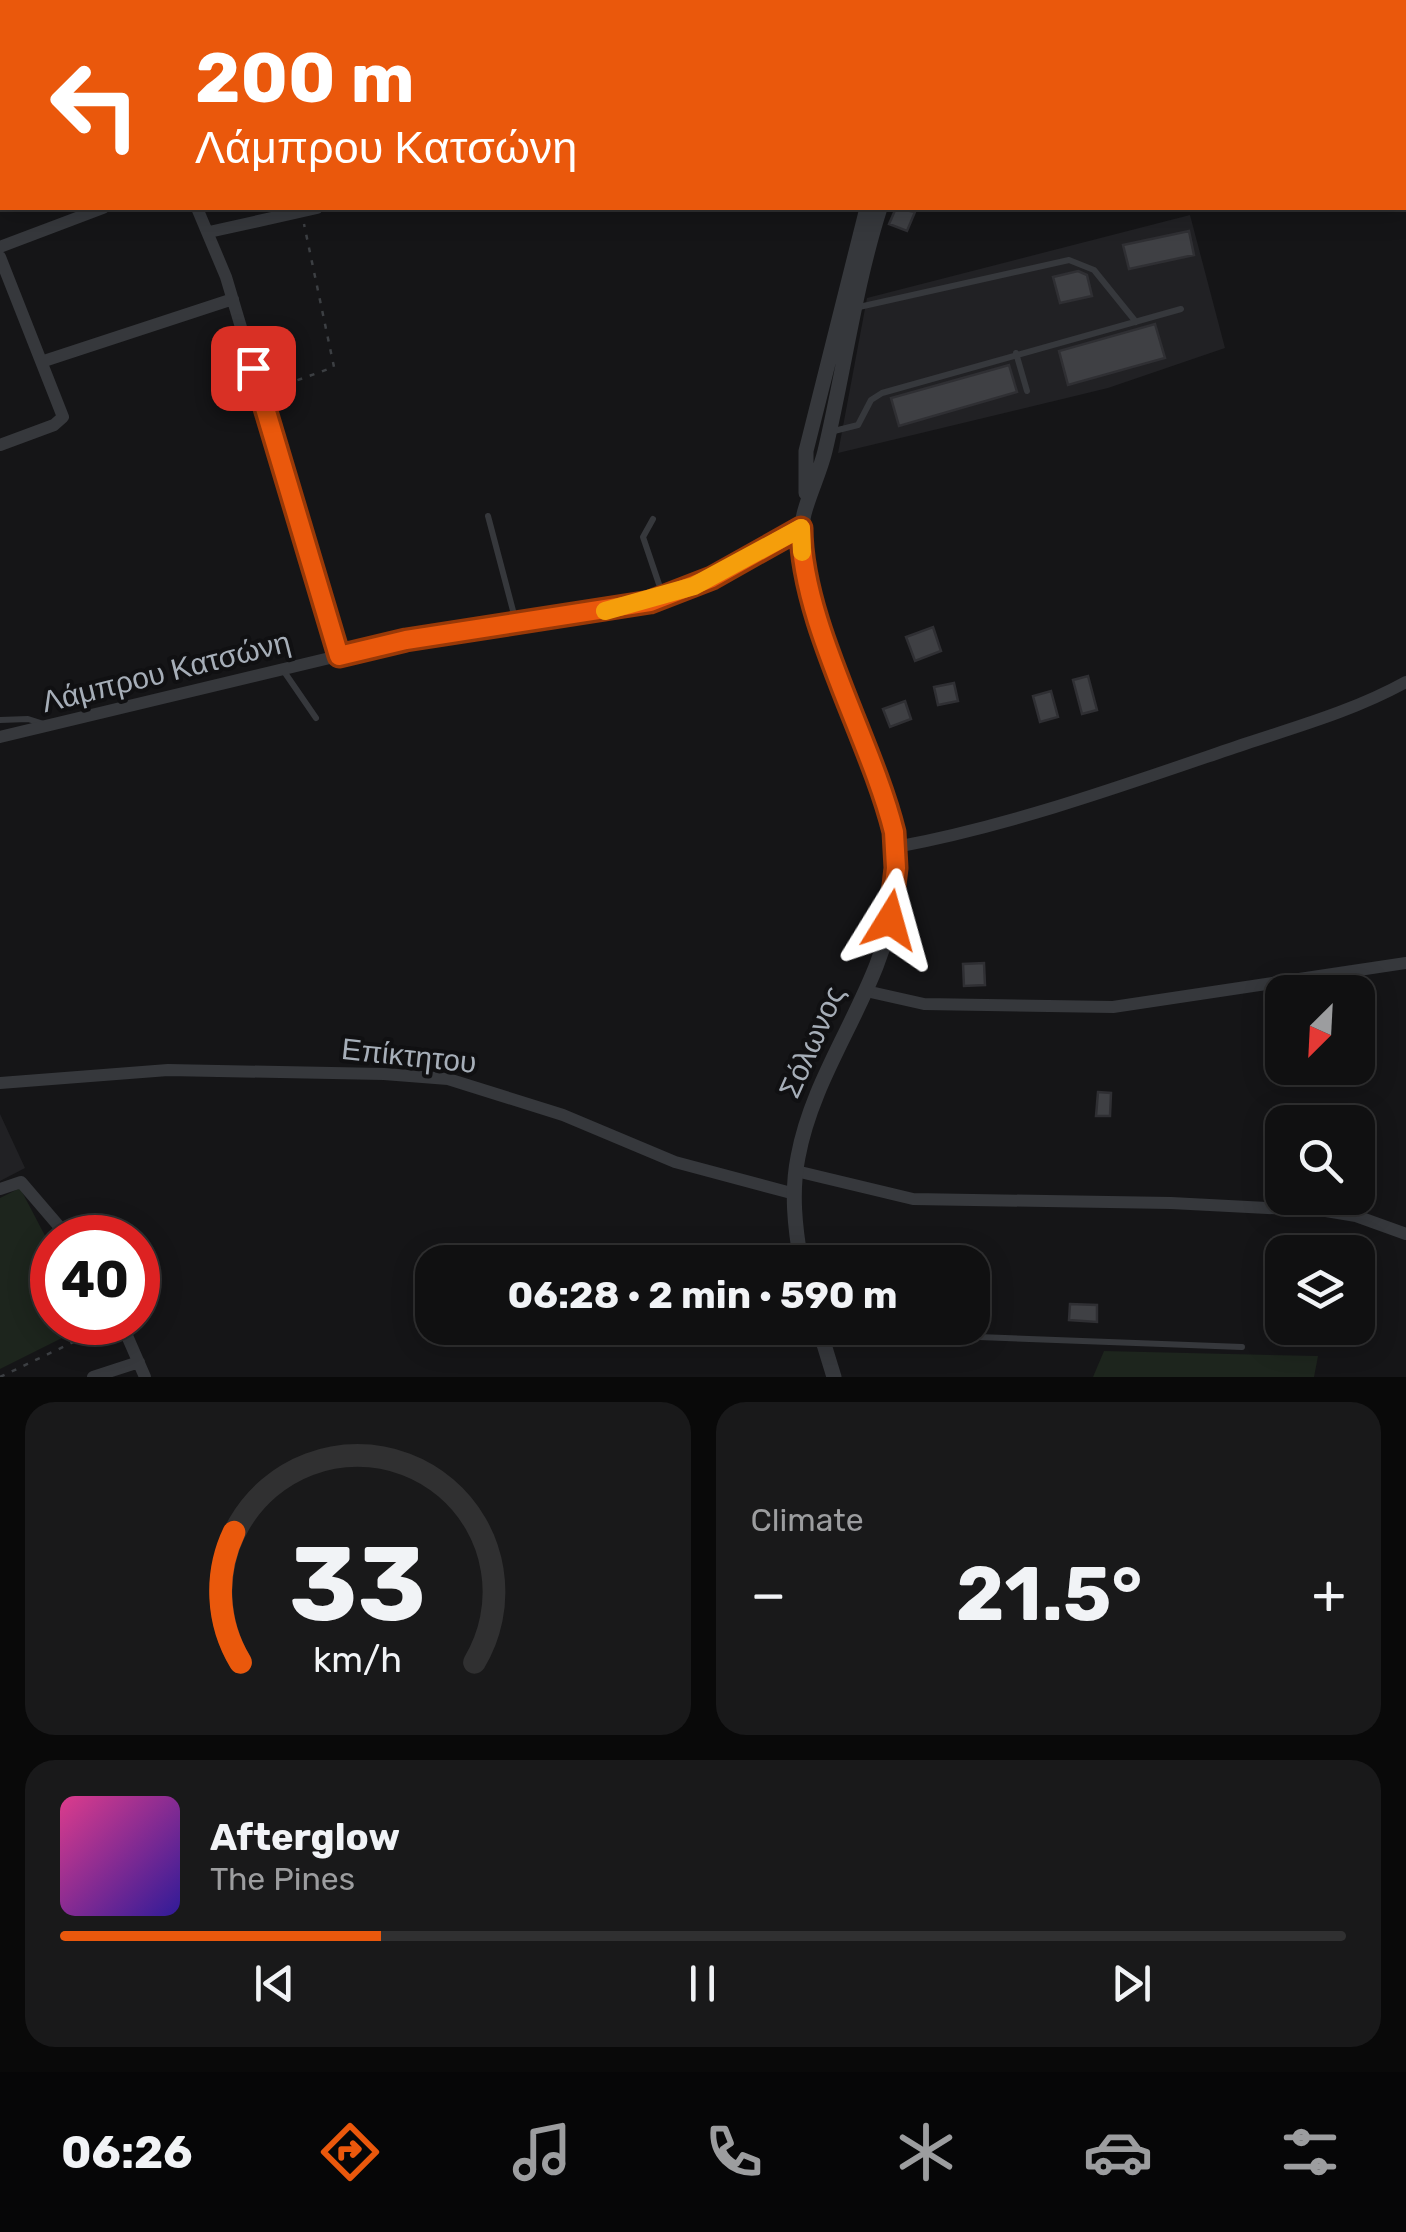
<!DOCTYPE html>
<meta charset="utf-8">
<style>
:root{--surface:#101011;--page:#19191a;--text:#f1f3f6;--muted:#9c9d9f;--line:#303031;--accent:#ea580c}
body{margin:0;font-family:Rubik,sans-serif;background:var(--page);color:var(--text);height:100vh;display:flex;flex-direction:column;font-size:38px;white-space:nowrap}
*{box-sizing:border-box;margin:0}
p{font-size:32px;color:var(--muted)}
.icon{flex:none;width:55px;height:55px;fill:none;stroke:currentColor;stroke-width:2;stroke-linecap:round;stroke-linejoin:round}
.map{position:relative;height:1377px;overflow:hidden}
.panel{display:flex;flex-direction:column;gap:25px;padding:25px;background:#090909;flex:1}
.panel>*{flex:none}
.banner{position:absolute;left:0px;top:0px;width:1408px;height:210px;box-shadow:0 5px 25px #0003,0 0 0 2px var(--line);background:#ea580c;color:#fff;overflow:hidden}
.needle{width:65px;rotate:204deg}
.tools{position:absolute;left:1265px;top:975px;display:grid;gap:20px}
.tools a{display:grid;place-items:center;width:110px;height:110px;border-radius:20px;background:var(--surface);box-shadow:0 5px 25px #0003,0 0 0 2px var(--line);font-size:50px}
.speed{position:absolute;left:30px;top:1215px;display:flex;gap:20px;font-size:50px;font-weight:700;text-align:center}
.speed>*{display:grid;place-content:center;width:130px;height:130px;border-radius:50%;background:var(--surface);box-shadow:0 5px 25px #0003,0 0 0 2px var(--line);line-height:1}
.speed .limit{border:15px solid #d22;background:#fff;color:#111}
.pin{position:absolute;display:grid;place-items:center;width:85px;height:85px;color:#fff;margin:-42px;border-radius:20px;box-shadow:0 5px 15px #0006}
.me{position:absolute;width:110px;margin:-55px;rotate:8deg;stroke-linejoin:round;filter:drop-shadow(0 0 8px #0008)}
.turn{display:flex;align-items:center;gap:35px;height:210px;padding:0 30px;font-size:45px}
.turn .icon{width:130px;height:130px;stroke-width:2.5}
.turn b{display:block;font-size:70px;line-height:85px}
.big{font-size:75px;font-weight:700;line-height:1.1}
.panel .card{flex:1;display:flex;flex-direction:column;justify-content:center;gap:15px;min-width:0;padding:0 35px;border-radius:30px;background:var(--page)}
.panel .dial{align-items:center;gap:0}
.dial svg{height:260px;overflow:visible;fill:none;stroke:var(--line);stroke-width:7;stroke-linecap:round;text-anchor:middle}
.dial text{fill:var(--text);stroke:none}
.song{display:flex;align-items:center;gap:30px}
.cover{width:120px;height:120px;border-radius:15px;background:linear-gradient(135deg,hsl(330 70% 55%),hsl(250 70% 35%))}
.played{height:10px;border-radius:5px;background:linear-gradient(90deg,var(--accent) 25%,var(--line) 25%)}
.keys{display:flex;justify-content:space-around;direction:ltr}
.heat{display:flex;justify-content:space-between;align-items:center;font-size:55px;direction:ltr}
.panel .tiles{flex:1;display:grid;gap:25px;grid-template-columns:1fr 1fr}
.card:last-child{grid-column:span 2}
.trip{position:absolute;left:415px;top:1245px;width:575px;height:100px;border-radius:30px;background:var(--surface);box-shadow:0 5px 25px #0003,0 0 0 2px var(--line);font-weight:700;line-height:100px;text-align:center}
.dock{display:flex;height:160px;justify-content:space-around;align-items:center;background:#060607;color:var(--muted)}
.dock .icon{width:70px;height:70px}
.dock .selected{color:var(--accent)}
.dock b{font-size:45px;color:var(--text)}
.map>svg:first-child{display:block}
.built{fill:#212124}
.green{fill:#1d251d}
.building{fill:#3f4044;stroke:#2f2f33;stroke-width:2.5}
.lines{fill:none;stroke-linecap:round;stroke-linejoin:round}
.path{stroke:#3c3f43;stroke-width:2.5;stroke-dasharray:5 8;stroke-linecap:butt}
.service{stroke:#36383c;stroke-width:6}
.minor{stroke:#36383c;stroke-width:12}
.tertiary{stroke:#36383c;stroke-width:15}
.route-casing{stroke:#983908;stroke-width:25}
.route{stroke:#ea580c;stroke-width:18}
.slow{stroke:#f59e0b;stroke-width:18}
.labels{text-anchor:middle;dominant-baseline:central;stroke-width:8;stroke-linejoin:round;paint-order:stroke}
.street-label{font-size:30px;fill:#a6aeb8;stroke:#101012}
</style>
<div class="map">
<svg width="1406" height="1377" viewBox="0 0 1406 1377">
<rect width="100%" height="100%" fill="#151517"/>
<path class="built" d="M0 0 77 2H2L0 174Z
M1190 215 1225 348 1108 388 838 453 867 298Z
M0 1114 25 1168 0 1181Z"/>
<path class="green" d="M20 1188 52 1249V1322L92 1323 0 1369V1198Z
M1104 1351 1318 1356 1314 1377H1093Z"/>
<path class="building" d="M896 208 915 212 907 231 889 224Z
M1189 231 1194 255 1129 269 1123 245Z
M1078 271 1087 275 1092 296 1060 303 1053 277Z
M1155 324 1165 358 1068 385 1059 351Z
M1009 365 1017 392 899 426 891 398Z
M933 627 941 651 915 661 906 637Z
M1088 676 1097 710 1082 714 1073 680Z
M954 683 958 701 938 705 934 687Z
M1051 691 1058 717 1040 722 1033 696Z
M905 701 911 719 890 727 883 709Z
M984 963 985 985 964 986 963 964Z
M1098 1092 1111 1093 1110 1116H1096Z
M1070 1304 1097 1305V1322L1069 1320Z"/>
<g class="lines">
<path class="path" d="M209 0 210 2
M273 389 334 367 304 224
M0 1377 107 1326"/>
<path class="service" d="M55 0 57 2
M0 77 2 76
M859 307 1069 260 1094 270 1136 322
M1016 353 1027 391
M830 432 858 425 871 400 882 393 1181 309
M488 516 516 622
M653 519 643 537 663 596
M283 670 316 718
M0 720 28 719 47 725
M821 1331 1242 1347"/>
<path class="minor" d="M84 0 85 2
M197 208 226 277 339 656
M209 232 317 208
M0 247 103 208
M0 257 63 417 54 425 0 445
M44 361 233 299
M0 737 405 640 638 605 712 578 801 528
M896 847C1009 826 1119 787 1227 750 1288 729 1350 713 1406 682
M866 991 924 1004 1113 1007 1406 963
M0 1083 168 1070 384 1074 448 1079 563 1115 675 1162 795 1194
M796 1171 913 1199 1171 1203 1326 1211 1356 1216 1406 1234
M0 1189 21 1182 69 1238
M121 1322 145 1377
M93 1377 139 1362"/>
<path class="tertiary" d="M940 2 941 0
M957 2 958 0
M806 493V451L867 208
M801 1262C795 1228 791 1192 798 1157 815 1064 884 989 895 895 908 772 813 666 801 546 798 512 817 484 825 451 844 371 855 286 880 208
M819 1328 834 1377"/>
</g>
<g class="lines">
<defs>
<path id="route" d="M253 368 339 656 406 640 650 602 712 578 801 528C801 622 871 739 894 832L896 868 890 920"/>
</defs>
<use href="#route" class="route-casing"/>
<use href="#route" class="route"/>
<path class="slow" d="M605 611 694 586 801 528 802 552"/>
</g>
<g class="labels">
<g class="street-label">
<text transform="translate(166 672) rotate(-14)">Λάμπρου Κατσώνη</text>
<text transform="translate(812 1042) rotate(-66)">Σόλωνος</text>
<text transform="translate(409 1056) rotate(6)">Επίκτητου</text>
</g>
</g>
</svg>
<div class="tools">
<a><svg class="needle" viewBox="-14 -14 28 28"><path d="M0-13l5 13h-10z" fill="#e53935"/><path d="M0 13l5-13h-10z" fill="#9c9d9f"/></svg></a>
<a><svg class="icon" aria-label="search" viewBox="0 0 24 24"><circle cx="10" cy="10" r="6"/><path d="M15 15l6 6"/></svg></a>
<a><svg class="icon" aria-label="layers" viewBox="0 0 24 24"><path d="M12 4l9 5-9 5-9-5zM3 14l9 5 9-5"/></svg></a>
</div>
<div class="speed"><div class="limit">40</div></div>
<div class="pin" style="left:253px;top:368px;background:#d93025"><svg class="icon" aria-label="arrive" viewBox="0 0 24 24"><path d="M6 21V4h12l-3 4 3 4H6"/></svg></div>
<svg class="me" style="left:890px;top:920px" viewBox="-20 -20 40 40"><path d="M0-17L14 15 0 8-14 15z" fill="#ea580c" stroke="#fff" stroke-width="4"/></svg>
<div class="trip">06:28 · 2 min · 590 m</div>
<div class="banner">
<div class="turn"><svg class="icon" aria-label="left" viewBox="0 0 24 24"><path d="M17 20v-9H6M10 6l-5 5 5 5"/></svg><div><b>200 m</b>Λάμπρου Κατσώνη</div></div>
</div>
</div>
<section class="panel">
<div class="tiles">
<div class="card dial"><svg viewBox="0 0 100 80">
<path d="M14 69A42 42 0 1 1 86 69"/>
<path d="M14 69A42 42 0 0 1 12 29" stroke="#ea580c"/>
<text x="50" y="56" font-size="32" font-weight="700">33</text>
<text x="50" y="72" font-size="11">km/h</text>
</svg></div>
<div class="card"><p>Climate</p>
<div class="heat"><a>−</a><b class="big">21.5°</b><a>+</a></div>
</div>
<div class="card">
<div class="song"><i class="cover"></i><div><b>Afterglow</b><p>The Pines</p></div></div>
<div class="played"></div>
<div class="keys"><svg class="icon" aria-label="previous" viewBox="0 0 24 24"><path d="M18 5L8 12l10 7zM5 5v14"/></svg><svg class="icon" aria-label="pause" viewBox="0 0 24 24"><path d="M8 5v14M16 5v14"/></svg><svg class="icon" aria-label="next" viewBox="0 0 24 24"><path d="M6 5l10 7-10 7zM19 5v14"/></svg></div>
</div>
</div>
</section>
<nav class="dock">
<b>06:26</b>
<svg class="icon selected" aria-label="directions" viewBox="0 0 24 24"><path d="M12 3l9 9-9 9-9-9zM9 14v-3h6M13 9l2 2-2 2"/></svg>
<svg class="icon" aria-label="music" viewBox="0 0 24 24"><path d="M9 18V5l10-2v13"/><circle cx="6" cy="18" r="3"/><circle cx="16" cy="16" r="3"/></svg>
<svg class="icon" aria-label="phone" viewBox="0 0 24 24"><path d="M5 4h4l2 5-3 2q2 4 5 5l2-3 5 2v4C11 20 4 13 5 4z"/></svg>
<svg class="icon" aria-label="climate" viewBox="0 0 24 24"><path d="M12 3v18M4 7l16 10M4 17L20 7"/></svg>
<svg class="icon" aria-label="car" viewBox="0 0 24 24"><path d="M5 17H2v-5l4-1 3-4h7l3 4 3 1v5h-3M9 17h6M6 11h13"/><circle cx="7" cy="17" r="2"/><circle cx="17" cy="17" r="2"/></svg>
<svg class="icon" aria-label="filters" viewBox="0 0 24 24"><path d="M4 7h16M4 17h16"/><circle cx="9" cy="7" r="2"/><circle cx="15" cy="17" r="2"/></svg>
</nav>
